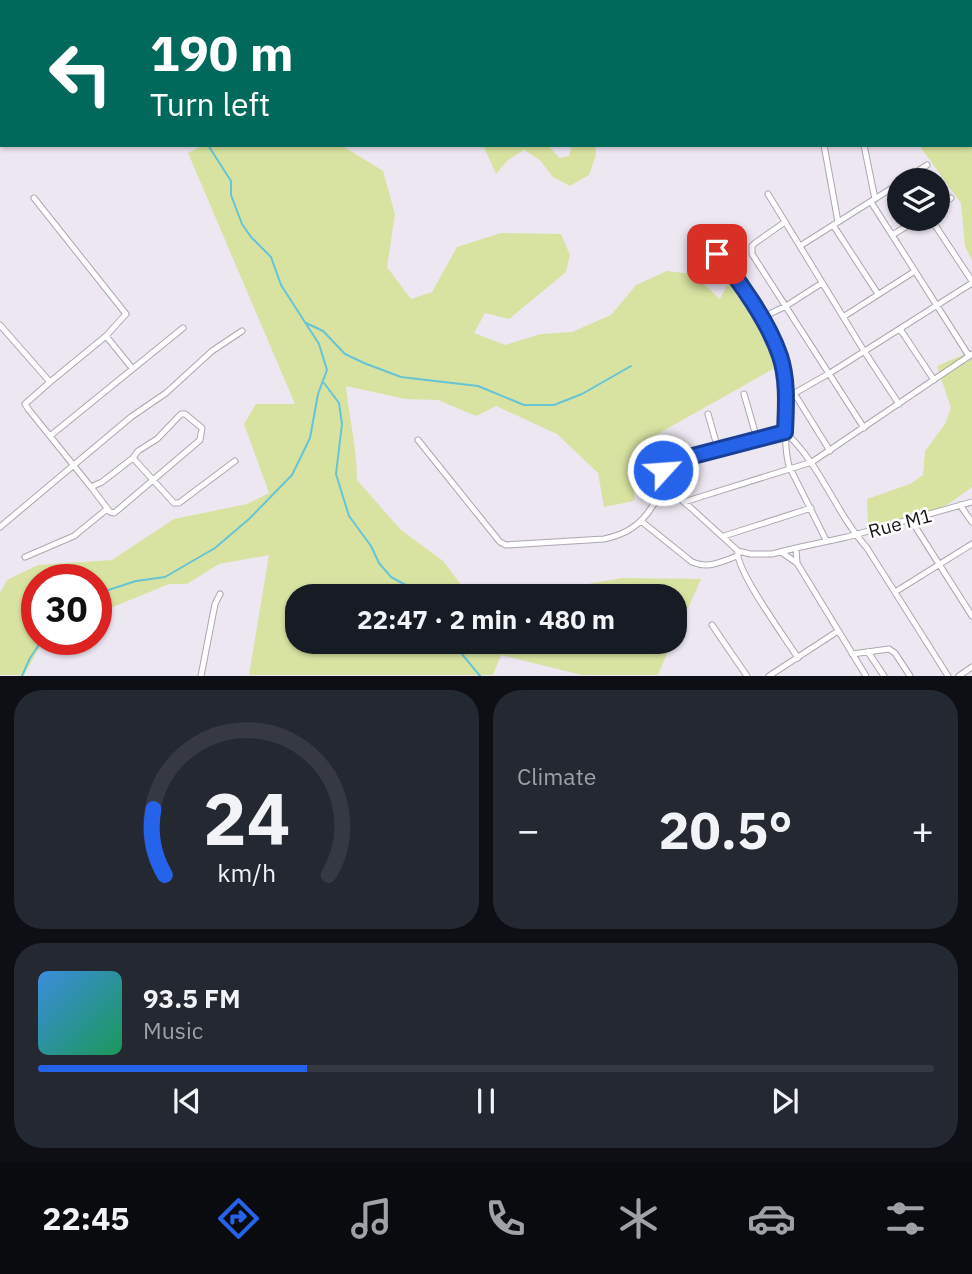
<!DOCTYPE html>
<meta charset="utf-8">
<style>
:root{--surface:#171b24;--page:#242831;--text:#f1f3f6;--muted:#9ea1a6;--line:#363941;--accent:#2563eb}
body{margin:0;font-family:"IBM Plex Sans",sans-serif;background:var(--page);color:var(--text);height:100vh;display:flex;flex-direction:column;font-size:26px;white-space:nowrap}
*{box-sizing:border-box;margin:0}
p{font-size:23px;color:var(--muted)}
.icon{flex:none;width:38px;height:38px;fill:none;stroke:currentColor;stroke-width:2;stroke-linecap:round;stroke-linejoin:round}
.map{position:relative;height:676px;overflow:hidden}
.drawer{display:flex;flex-direction:column;gap:14px;padding:14px;background:#0d0f14;flex:1}
.drawer>*{flex:none}
.banner{position:absolute;left:0px;top:0px;width:973px;height:147px;box-shadow:0 2px 5px #0004;background:#00695c;color:#fff;overflow:hidden}
.fabs{position:absolute;left:887px;top:168px;display:grid;gap:14px}
.fabs a{display:grid;place-items:center;width:63px;height:63px;border-radius:50%;background:var(--surface);box-shadow:0 2px 5px #0004;font-size:35px}
.speed{position:absolute;left:21px;top:564px;display:flex;gap:14px;font-size:35px;font-weight:700;text-align:center}
.speed>*{display:grid;place-content:center;width:91px;height:91px;border-radius:50%;background:var(--surface);box-shadow:0 2px 5px #0004;line-height:1}
.speed .limit{border:10px solid #d22;background:#fff;color:#111}
.pin{position:absolute;display:grid;place-items:center;width:60px;height:60px;color:#fff;margin:-30px;border-radius:14px;box-shadow:0 4px 10px #0006}
.me{position:absolute;width:77px;margin:-38px;rotate:64deg;stroke-linejoin:round;filter:drop-shadow(0 0 5px #0008)}
.turn{display:flex;align-items:center;gap:24px;height:147px;padding:0 35px;font-size:32px}
.turn .icon{width:91px;height:91px;stroke-width:2.5}
.turn b{display:block;font-size:49px;line-height:60px}
.big{font-size:52px;font-weight:700;line-height:1.1}
.drawer .card{flex:1;display:flex;flex-direction:column;justify-content:center;gap:10px;min-width:0;padding:0 24px;border-radius:28px;background:var(--page)}
.drawer .dial{align-items:center;gap:0}
.dial svg{height:182px;overflow:visible;fill:none;stroke:var(--line);stroke-width:7;stroke-linecap:round;text-anchor:middle}
.dial text{fill:var(--text);stroke:none}
.song{display:flex;align-items:center;gap:21px}
.cover{width:84px;height:84px;border-radius:10px;background:linear-gradient(135deg,hsl(210 70% 55%),hsl(150 70% 35%))}
.played{height:7px;border-radius:4px;background:linear-gradient(90deg,var(--accent) 30%,var(--line) 30%)}
.keys{display:flex;justify-content:space-around;direction:ltr}
.heat{display:flex;justify-content:space-between;align-items:center;font-size:38px;direction:ltr}
.drawer .tiles{flex:1;display:grid;gap:14px;grid-template-columns:1fr 1fr}
.card:last-child{grid-column:span 2}
.trip{position:absolute;left:285px;top:584px;width:402px;height:70px;border-radius:28px;background:var(--surface);box-shadow:0 2px 5px #0004;font-weight:700;line-height:70px;text-align:center}
.menu{display:flex;height:112px;justify-content:space-around;align-items:center;background:#090b0e;color:var(--muted)}
.menu .icon{width:49px;height:49px}
.menu .on{color:var(--accent)}
.menu b{font-size:32px;color:var(--text)}
.map>svg:first-child{display:block}
.green{fill:#d8e3a1}
.lines{fill:none;stroke-linecap:round;stroke-linejoin:round}
.stream{stroke:#66c4d5;stroke-width:2}
.street-casing{stroke:#aca7b0;stroke-width:7}
.street{stroke:#fff;stroke-width:5}
.route-casing{stroke:#184099;stroke-width:18}
.route{stroke:#2563eb;stroke-width:12}
.labels{text-anchor:middle;dominant-baseline:central;stroke-width:5;stroke-linejoin:round;paint-order:stroke}
.street-label{font-size:19px;fill:#151316;stroke:#fff}
</style>
<div class="map">
<svg width="972" height="676" viewBox="0 0 972 676">
<rect width="100%" height="100%" fill="#ede7f1"/>
<path class="green" d="M499 0H775L781 2H499Z
M972 20V261L965 246 961 203 919 145H971Z
M203 145H341L383 171 395 214 387 267 411 299 432 292 457 247 501 233 561 234 570 255 566 272 509 319 485 313 474 333 505 345 541 334 572 332 611 315 636 285 667 271 693 274 720 299 729 281 766 337 775 368 638 445 634 501 604 507 598 473 557 434 496 406 476 416 438 400 405 399 346 386C349 418 357 448 357 480L401 530 443 561 469 595 542 592 622 578 701 579 676 635V597H298V642H672L658 675H582L501 655 493 675H249L269 555 219 564 187 584H169L96 614V579H37V639H44L24 675H0V593L7 580 38 565 112 560 174 519 247 504 269 493 244 424 256 404H295L188 153Z
M483 145H547L560 158 569 156 572 145H595L596 155 589 175 570 186 553 177 540 160 524 150 508 160 496 174Z
M972 351V487L950 503 934 511 870 526 868 524 867 499 910 484 923 475 925 451 945 424 951 408 937 366Z"/>
<g class="lines">
<path class="stream" d="M160 0 161 2
M742 0 745 2
M971 47 972 46
M971 74 972 75
M306 323 323 331 345 354 364 363 401 377 478 386 524 405H554L582 394 631 366
M324 383 339 403 342 424 336 474 349 516 371 546 379 563 391 577 413 589 421 597
M96 594 136 581 165 577 215 548 249 519 292 475 310 438 318 394 327 370 319 344 281 285 271 257 251 237 242 224 231 195V181L208 145
M452 642 480 676
M22 676 30 658 43 639"/>
<defs>
<path id="street" d="M824 145 838 222
M864 145 875 199
M904 180 927 165
M768 194 864 351 899 404
M34 198 126 314 106 336 132 368
M871 202 969 356
M938 206 951 198
M931 219 972 281
M785 222 755 243 752 246V254L864 428
M833 225 878 294
M892 235 919 219
M800 246 900 183
M717 254C744 286 781 338 785 381 788 409 782 438 789 466L826 540
M843 317 915 271
M761 318 786 306 822 283
M0 325 50 382 25 404 29 410 91 487
M900 329 934 380
M50 382 106 336
M794 393 830 451
M744 394 757 439
M786 398 830 373 972 283
M181 414H185L202 428 200 440 119 509 114 513 110 512 91 487 102 482 133 458 138 451 157 439Z
M708 414 718 449
M50 436 183 328
M418 440 483 521 500 542 506 545 604 539C622 535 635 529 647 514 653 506 656 498 666 493L677 496 691 508 738 551 750 554H772L796 548
M133 458 174 503H179L235 461
M666 493 663 467 666 462 785 432C821 465 835 512 867 548L948 676
M684 502 812 462 972 354
M960 505 972 522
M911 520 972 616
M641 521 692 562C709 569 721 562 737 556
M0 527 131 417 166 393 212 351 242 331
M724 536 811 508
M738 551C734 568 786 639 798 658
M781 552 797 563
M25 557 74 536 107 509
M895 592 972 544
M712 625 747 676
M868 652 884 676
M852 654 889 649 895 653 910 676
M201 676 215 604 220 594
M769 676 838 631
M866 676 797 563 796 548 847 537 972 502
M959 676 972 667"/>
</defs>
<use href="#street" class="street-casing"/>
<use href="#street" class="street"/>
</g>
<g class="lines">
<defs>
<path id="route" d="M663 470 666 463 785 432C786 407 788 380 780 356 769 323 740 281 717 254"/>
</defs>
<use href="#route" class="route-casing"/>
<use href="#route" class="route"/>
</g>
<g class="labels">
<g class="street-label">
<text transform="translate(900 523) rotate(-15)">Rue M1</text>
</g>
</g>
</svg>
<div class="fabs">
<a><svg class="icon" aria-label="layers" viewBox="0 0 24 24"><path d="M12 4l9 5-9 5-9-5zM3 14l9 5 9-5"/></svg></a>
</div>
<div class="speed"><div class="limit">30</div></div>
<div class="pin" style="left:717px;top:254px;background:#d93025"><svg class="icon" aria-label="arrive" viewBox="0 0 24 24"><path d="M6 21V4h12l-3 4 3 4H6"/></svg></div>
<svg class="me" style="left:663px;top:470px" viewBox="-20 -20 40 40"><circle r="17" fill="#2563eb" stroke="#fff" stroke-width="3"/><path d="M0-11L8 9 0 5-8 9z" fill="#fff"/></svg>
<div class="trip">22:47 · 2 min · 480 m</div>
<div class="banner">
<div class="turn"><svg class="icon" aria-label="left" viewBox="0 0 24 24"><path d="M17 20v-9H6M10 6l-5 5 5 5"/></svg><div><b>190 m</b>Turn left</div></div>
</div>
</div>
<section class="drawer">
<div class="tiles">
<div class="card dial"><svg viewBox="0 0 100 80">
<path d="M14 69A42 42 0 1 1 86 69"/>
<path d="M14 69A42 42 0 0 1 9 40" stroke="#2563eb"/>
<text x="50" y="56" font-size="32" font-weight="700">24</text>
<text x="50" y="72" font-size="11">km/h</text>
</svg></div>
<div class="card"><p>Climate</p>
<div class="heat"><a>−</a><b class="big">20.5°</b><a>+</a></div>
</div>
<div class="card">
<div class="song"><i class="cover"></i><div><b>93.5 FM</b><p>Music</p></div></div>
<div class="played"></div>
<div class="keys"><svg class="icon" aria-label="previous" viewBox="0 0 24 24"><path d="M18 5L8 12l10 7zM5 5v14"/></svg><svg class="icon" aria-label="pause" viewBox="0 0 24 24"><path d="M8 5v14M16 5v14"/></svg><svg class="icon" aria-label="next" viewBox="0 0 24 24"><path d="M6 5l10 7-10 7zM19 5v14"/></svg></div>
</div>
</div>
</section>
<nav class="menu">
<b>22:45</b>
<svg class="icon on" aria-label="directions" viewBox="0 0 24 24"><path d="M12 3l9 9-9 9-9-9zM9 14v-3h6M13 9l2 2-2 2"/></svg>
<svg class="icon" aria-label="music" viewBox="0 0 24 24"><path d="M9 18V5l10-2v13"/><circle cx="6" cy="18" r="3"/><circle cx="16" cy="16" r="3"/></svg>
<svg class="icon" aria-label="phone" viewBox="0 0 24 24"><path d="M5 4h4l2 5-3 2q2 4 5 5l2-3 5 2v4C11 20 4 13 5 4z"/></svg>
<svg class="icon" aria-label="climate" viewBox="0 0 24 24"><path d="M12 3v18M4 7l16 10M4 17L20 7"/></svg>
<svg class="icon" aria-label="car" viewBox="0 0 24 24"><path d="M5 17H2v-5l4-1 3-4h7l3 4 3 1v5h-3M9 17h6M6 11h13"/><circle cx="7" cy="17" r="2"/><circle cx="17" cy="17" r="2"/></svg>
<svg class="icon" aria-label="filters" viewBox="0 0 24 24"><path d="M4 7h16M4 17h16"/><circle cx="9" cy="7" r="2"/><circle cx="15" cy="17" r="2"/></svg>
</nav>
